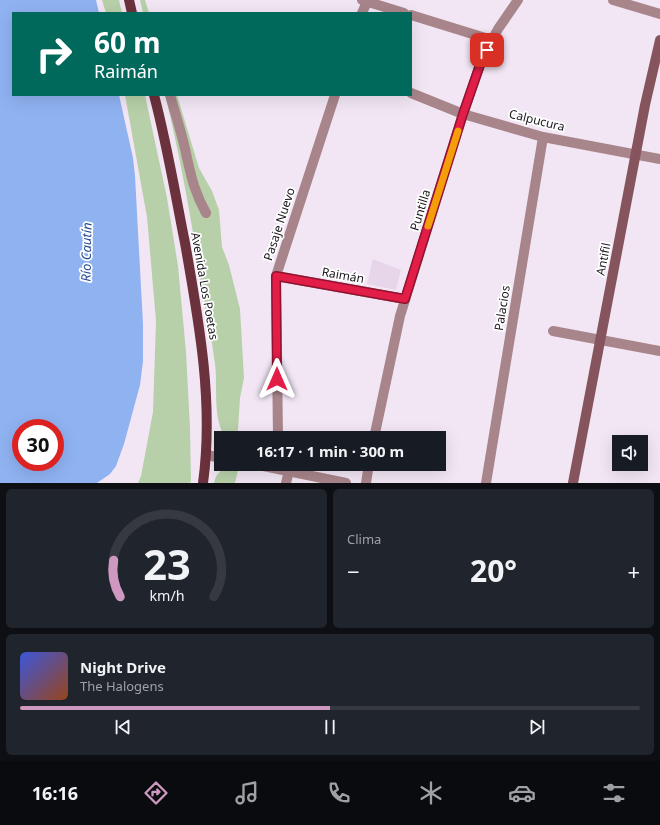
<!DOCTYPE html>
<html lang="es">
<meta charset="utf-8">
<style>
:root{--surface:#171b24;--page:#20242c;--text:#f1f3f6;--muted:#9ea1a6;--line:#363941;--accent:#ce98c0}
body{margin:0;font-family:"Noto Sans",sans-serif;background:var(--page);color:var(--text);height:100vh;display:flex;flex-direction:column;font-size:15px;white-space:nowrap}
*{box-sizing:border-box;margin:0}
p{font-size:13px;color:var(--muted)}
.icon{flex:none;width:22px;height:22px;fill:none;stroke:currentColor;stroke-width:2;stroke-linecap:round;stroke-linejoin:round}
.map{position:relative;height:483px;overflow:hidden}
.panel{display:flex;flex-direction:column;gap:6px;padding:6px;background:#0d0f14;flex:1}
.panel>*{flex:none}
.hud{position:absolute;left:12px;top:12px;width:400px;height:84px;border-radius:0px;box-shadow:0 4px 16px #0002;background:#00695c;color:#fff;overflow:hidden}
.controls{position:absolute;left:612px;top:435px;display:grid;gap:8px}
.controls a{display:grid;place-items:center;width:36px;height:36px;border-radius:0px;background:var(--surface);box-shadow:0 4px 16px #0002;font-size:20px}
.speed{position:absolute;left:12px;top:419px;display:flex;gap:8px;font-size:20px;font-weight:700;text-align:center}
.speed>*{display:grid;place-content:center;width:52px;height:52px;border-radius:50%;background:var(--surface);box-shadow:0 4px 16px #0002;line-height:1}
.speed .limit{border:6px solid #d22;background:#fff;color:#111}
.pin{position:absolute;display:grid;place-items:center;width:34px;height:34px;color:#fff;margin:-17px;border-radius:8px;box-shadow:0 2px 6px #0006}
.me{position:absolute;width:44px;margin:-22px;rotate:0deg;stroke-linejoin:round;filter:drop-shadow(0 0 3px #0008)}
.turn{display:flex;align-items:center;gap:14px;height:84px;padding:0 16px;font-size:18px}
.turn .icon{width:52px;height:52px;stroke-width:2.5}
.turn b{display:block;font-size:28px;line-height:34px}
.big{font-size:30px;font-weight:700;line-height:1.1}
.panel .tile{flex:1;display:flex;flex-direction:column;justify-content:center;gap:6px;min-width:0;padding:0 14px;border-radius:6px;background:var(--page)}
.panel .dial{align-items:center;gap:0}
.dial svg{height:104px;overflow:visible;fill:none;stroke:var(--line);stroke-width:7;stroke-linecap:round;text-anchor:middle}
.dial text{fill:var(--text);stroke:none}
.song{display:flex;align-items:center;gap:12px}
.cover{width:48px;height:48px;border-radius:6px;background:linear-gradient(135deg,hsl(230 70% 55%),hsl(20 70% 35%))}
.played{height:4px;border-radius:2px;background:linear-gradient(90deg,var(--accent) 50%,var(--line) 50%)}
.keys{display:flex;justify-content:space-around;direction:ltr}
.heat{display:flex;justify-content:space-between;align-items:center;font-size:22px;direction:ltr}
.panel .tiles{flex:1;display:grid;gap:6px;grid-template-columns:1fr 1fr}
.tile:last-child{grid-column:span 2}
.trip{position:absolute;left:214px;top:431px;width:232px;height:40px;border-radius:0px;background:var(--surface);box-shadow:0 4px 16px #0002;font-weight:700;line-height:40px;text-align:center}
.menu{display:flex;height:64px;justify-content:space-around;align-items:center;background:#090b0e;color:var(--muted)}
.menu .icon{width:28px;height:28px}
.menu .active{color:var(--accent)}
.menu b{font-size:18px;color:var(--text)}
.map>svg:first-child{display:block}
.built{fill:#e7d6ea}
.green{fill:#b7d0a9}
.water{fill:#8fb2f1;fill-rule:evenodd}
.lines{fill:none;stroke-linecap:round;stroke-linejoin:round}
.street{stroke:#a8858a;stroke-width:10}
.secondary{stroke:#85545d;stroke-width:10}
.primary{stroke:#6b313d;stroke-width:10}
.route-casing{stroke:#92132f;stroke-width:10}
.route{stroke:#e11d48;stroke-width:7}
.slow{stroke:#f59e0b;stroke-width:7}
.labels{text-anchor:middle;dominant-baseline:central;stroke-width:3.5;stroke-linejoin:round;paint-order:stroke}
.street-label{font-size:12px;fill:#1a161b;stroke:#fff}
.water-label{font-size:13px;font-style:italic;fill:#234a93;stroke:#fff}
</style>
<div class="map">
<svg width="660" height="483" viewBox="0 0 660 483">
<rect width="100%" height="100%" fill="#f2e6f5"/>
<path class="built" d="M373 259 401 270 396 290 367 284Z"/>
<path class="green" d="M102 0H119L122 13H106Z
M140 0H145L149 13H143Z
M125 95H145L167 198 178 266 186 352 190 428 191 482 188 483H138L141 476 153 412 156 321 147 217Z
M165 95H177L199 168 212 191 219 210 222 247 229 265 240 309 244 378 240 398 238 430 239 438H226C212 420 218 385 215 364 212 339 206 314 202 289 192 224 181 159 165 95Z
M230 465 239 466 235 483H214C216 473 221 470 230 465Z"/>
<path class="water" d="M0 0H96L99 13H13V95H119L133 158 135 176 143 324V361L140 385 124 444 116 466 110 474 97 483H0ZM21 428H55V462H21Z"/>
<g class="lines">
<path class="street" d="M362 0 404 13
M613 0 660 14
M362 13 367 2
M411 15 492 40
M411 93 463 114 543 137 660 159
M170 95C176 116 183 137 187 158 192 180 195 193 206 213
M276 276 405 299
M553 331 660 351
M278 438 276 276 335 95
M374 438 400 316 463 114 481 62 487 50 498 29 518 0
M207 455 221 458
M253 464 346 483
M286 483 289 471
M366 483 369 464
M486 483 543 137"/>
<path class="secondary" d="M573 483 645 105 660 40"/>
<path class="primary" d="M129 0 132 13
M154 95C167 144 175 193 185 243 199 322 214 403 203 483"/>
</g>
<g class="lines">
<defs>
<path id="route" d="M277 379 276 276 405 299 463 114 481 62 487 50"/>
</defs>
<use href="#route" class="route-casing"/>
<use href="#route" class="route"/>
<path class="slow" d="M428 226 458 131"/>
</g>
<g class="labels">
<g class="street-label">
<text transform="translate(537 120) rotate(14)">Calpucura</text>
<text transform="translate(420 210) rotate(-73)">Puntilla</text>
<text transform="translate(279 224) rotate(-72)">Pasaje Nuevo</text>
<text transform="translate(603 259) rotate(-79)">Antifil</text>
<text transform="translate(343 275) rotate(10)">Raimán</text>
<text transform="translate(205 286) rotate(80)">Avenida Los Poetas</text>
<text transform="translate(502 308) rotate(-81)">Palacios</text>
</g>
<g class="water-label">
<text transform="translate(86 252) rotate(-89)">Río Cautín</text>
</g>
</g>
</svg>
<div class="controls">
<a><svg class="icon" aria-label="sound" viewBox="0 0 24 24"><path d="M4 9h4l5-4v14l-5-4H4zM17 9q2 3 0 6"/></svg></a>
</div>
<div class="speed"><div class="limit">30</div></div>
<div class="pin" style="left:487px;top:50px;background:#d93025"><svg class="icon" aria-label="arrive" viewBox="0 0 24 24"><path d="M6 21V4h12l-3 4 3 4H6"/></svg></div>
<svg class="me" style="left:277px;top:379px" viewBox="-20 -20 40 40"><path d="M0-17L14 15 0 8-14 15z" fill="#e11d48" stroke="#fff" stroke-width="4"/></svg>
<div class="trip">16:17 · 1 min · 300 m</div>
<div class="hud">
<div class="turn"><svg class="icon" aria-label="right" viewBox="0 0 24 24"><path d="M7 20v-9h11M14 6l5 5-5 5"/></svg><div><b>60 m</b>Raimán</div></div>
</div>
</div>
<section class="panel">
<div class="tiles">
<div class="tile dial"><svg viewBox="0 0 100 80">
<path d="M14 69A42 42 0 1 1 86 69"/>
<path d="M14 69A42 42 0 0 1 9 41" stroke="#ce98c0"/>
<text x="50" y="56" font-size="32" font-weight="700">23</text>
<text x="50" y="72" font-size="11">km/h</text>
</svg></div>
<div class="tile"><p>Clima</p>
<div class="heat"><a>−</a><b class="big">20°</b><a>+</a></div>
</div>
<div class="tile">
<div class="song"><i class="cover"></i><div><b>Night Drive</b><p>The Halogens</p></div></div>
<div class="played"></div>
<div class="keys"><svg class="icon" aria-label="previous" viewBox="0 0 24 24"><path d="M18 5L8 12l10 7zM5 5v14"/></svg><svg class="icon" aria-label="pause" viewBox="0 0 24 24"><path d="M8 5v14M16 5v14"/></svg><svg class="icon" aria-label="next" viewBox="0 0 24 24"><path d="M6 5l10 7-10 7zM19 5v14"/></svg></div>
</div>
</div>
</section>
<nav class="menu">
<b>16:16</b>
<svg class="icon active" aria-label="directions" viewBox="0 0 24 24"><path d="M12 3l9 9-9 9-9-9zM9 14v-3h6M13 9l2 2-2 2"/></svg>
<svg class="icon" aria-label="music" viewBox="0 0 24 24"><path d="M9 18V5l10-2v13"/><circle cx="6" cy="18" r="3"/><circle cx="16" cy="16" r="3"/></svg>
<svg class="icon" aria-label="phone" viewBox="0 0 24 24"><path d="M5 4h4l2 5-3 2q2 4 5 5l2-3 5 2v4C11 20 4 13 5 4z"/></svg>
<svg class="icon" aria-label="climate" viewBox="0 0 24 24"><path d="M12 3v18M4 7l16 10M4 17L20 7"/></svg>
<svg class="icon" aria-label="car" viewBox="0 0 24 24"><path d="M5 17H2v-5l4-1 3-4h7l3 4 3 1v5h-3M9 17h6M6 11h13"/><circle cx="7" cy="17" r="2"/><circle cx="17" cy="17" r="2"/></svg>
<svg class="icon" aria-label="filters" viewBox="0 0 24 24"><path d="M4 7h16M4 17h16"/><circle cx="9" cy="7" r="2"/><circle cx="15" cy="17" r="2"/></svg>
</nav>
